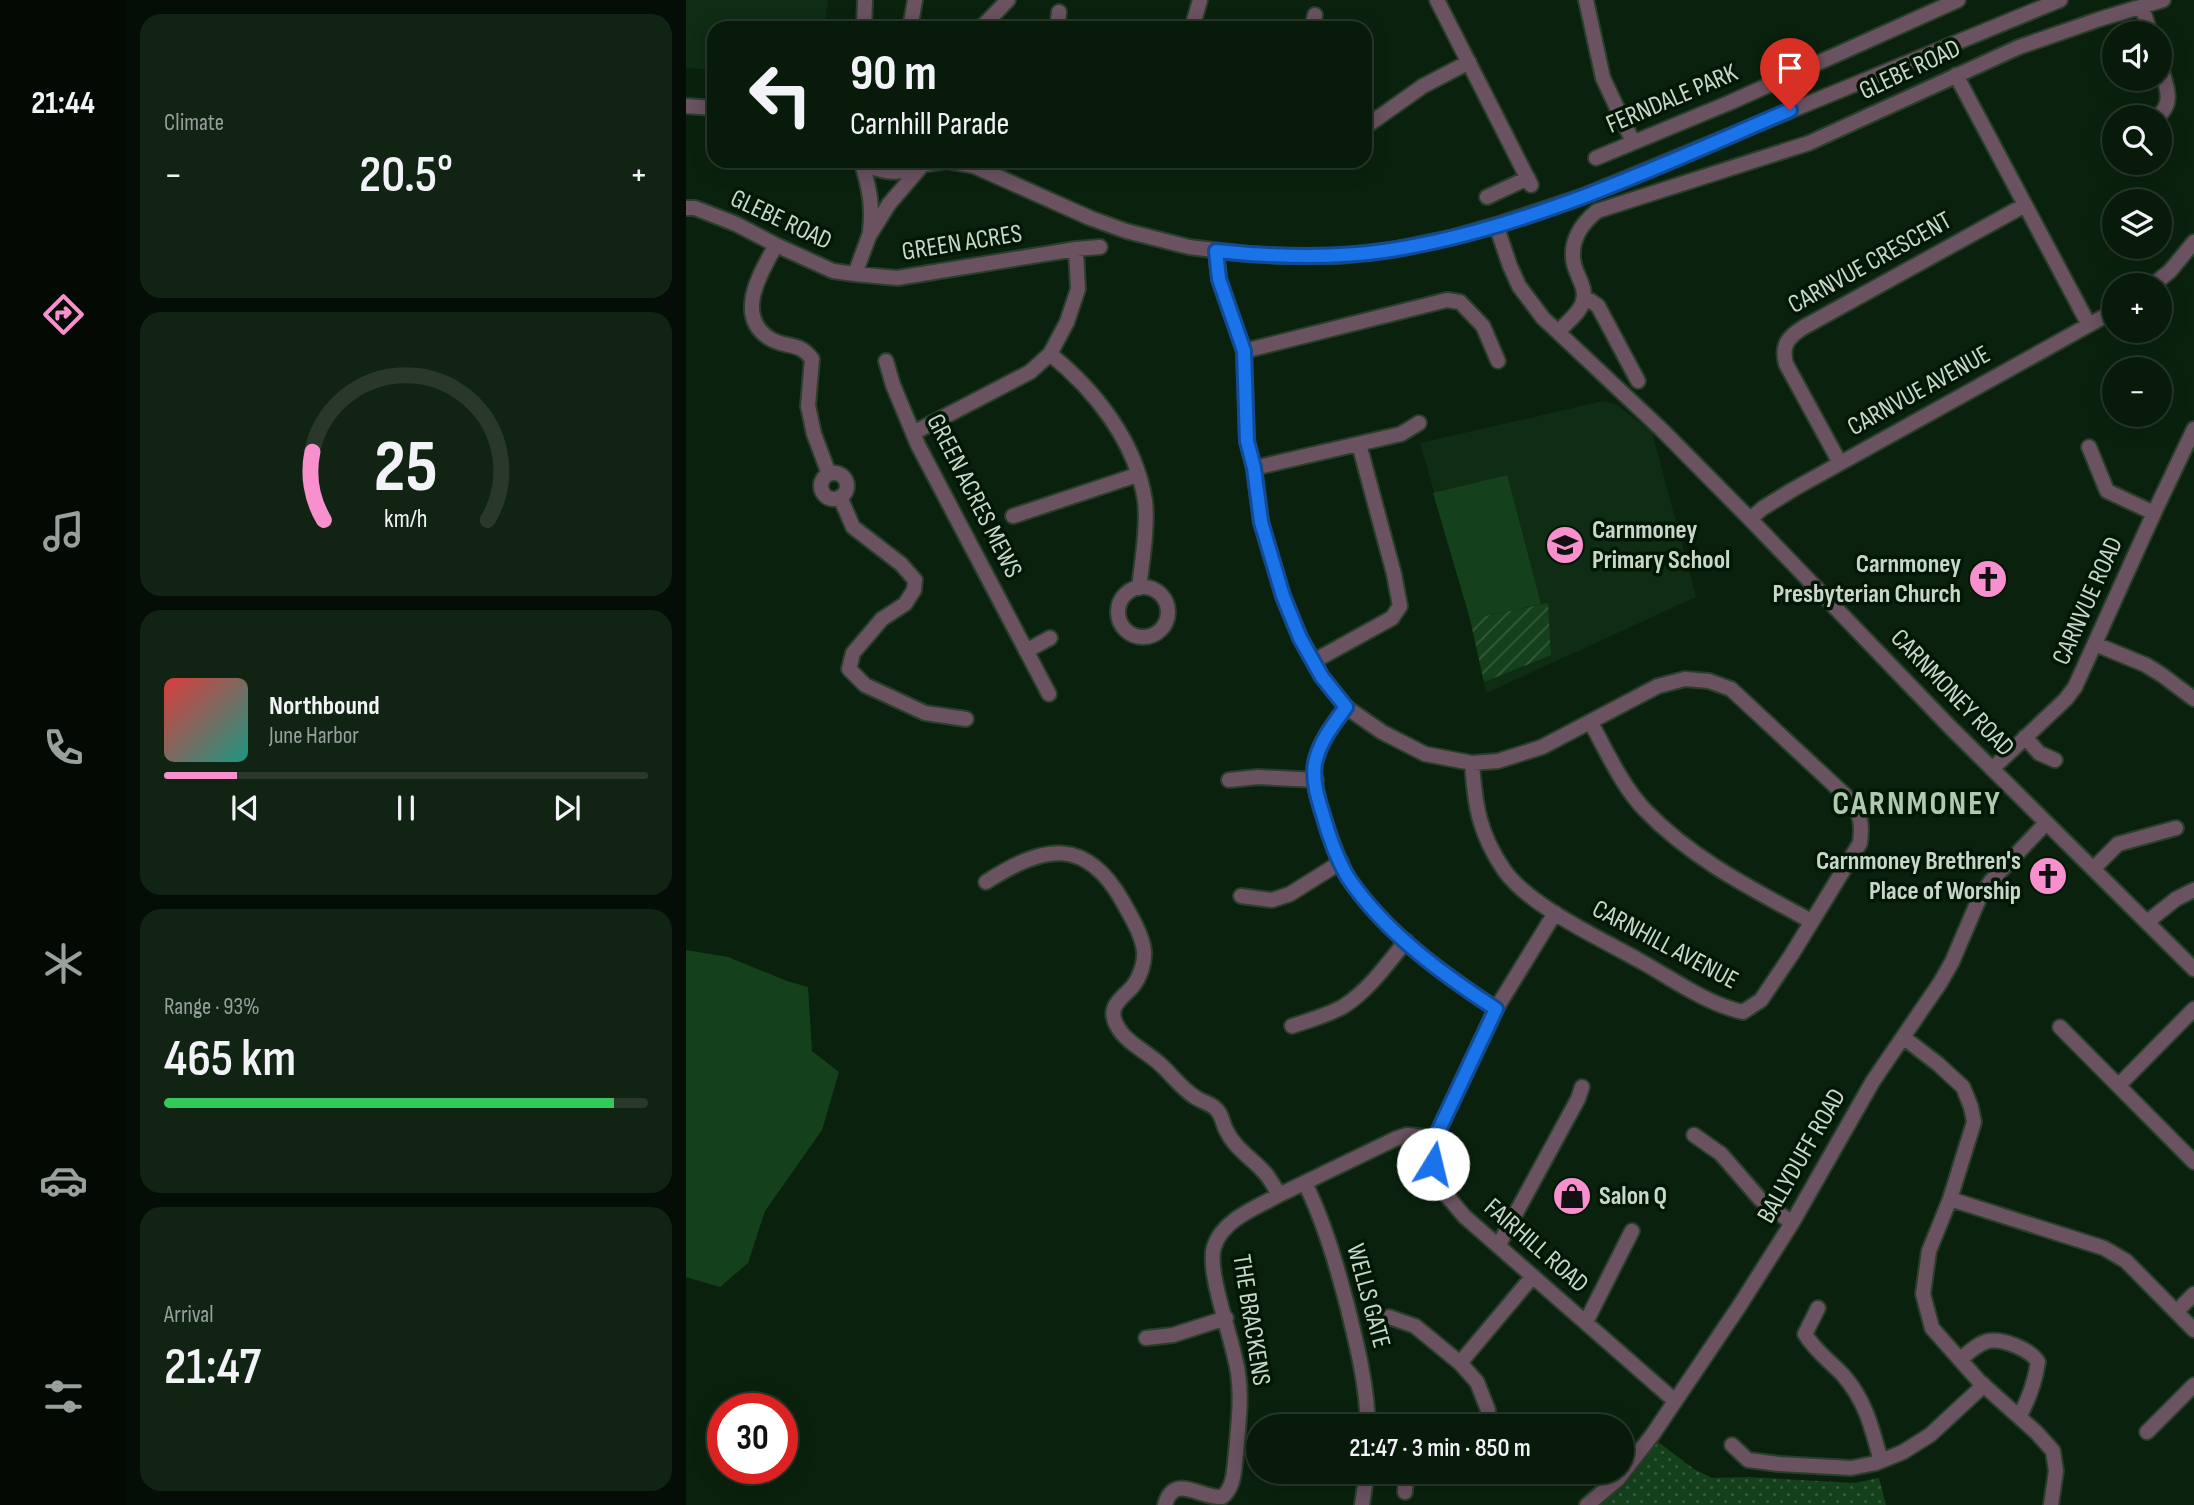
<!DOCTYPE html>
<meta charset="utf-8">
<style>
:root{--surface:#081a0a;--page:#112313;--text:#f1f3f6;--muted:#98a19c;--line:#29382b;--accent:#f790cd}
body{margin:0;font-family:"Sofia Sans Condensed",sans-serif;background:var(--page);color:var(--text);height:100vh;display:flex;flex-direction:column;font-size:26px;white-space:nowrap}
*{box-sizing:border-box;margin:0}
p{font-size:23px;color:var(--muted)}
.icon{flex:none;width:38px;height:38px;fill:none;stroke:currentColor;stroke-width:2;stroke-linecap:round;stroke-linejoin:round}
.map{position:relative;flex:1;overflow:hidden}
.sheet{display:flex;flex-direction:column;gap:14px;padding:14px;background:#040e06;width:560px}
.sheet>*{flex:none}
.guide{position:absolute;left:21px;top:21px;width:665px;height:147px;border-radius:21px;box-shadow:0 4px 18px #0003,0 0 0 2px var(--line);background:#081a0a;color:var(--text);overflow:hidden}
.tools{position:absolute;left:1416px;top:21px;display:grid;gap:14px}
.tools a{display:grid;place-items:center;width:70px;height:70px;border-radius:50%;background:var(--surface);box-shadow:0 4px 18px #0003,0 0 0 2px var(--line);font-size:35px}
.speed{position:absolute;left:21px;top:1393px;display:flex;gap:14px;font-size:35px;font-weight:700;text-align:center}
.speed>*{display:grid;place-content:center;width:91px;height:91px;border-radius:50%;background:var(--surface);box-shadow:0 4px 18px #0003,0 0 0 2px var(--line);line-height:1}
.speed .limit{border:10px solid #d22;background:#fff;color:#111}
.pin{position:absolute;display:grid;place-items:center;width:60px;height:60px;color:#fff;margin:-72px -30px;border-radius:50% 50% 50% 0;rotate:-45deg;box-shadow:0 0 7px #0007}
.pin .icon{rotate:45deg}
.me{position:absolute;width:77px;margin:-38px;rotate:9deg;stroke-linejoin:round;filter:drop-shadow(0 0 5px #0008)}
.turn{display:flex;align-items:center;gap:24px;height:147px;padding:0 28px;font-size:32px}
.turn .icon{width:91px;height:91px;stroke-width:2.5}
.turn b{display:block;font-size:49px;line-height:60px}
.big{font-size:52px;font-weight:600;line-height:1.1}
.sheet .card{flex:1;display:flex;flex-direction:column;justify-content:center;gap:10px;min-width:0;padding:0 24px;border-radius:21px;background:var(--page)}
.sheet .dial{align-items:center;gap:0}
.dial svg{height:182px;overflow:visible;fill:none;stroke:var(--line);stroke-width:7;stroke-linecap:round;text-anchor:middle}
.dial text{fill:var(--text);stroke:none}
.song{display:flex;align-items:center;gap:21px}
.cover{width:84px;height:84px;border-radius:10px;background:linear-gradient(135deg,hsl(0 70% 55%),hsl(170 70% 35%))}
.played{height:7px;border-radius:4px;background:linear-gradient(90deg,var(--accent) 15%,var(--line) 15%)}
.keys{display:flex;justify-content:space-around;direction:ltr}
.heat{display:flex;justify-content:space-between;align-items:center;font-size:38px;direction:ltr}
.charge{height:10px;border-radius:5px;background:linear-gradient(90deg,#34c759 93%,var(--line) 0)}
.trip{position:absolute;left:560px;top:1414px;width:388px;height:70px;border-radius:35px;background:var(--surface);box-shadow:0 4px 18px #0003,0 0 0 2px var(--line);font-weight:600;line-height:70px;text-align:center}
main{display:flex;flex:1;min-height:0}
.tab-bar{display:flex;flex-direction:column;width:126px;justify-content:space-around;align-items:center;background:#030a04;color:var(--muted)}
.tab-bar .icon{width:49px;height:49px}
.tab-bar .active{color:var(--accent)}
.tab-bar b{font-size:32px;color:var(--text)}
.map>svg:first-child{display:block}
.built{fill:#0f2c14}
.grass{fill:#14401c}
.park{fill:url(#park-dots)}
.garden{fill:url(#garden-furrows)}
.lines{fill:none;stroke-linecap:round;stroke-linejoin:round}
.minor-casing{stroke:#293f2b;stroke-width:18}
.minor{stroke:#6a5260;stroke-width:14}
.route-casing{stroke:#114b97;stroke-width:18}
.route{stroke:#1a73e8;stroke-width:12}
.labels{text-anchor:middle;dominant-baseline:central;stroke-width:7;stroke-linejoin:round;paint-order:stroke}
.street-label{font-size:26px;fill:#c9d7ca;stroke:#021805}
.poi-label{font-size:26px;font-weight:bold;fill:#c9d7ca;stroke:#021805;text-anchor:start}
.district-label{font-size:33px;font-weight:bold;letter-spacing:2px;fill:#aecbb0;stroke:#021805}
</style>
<main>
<nav class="tab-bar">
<b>21:44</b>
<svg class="icon active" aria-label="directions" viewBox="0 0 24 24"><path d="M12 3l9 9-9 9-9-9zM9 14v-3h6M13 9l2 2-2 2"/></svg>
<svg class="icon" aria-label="music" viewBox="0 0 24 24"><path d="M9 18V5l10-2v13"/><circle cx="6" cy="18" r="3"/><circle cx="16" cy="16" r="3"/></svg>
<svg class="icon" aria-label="phone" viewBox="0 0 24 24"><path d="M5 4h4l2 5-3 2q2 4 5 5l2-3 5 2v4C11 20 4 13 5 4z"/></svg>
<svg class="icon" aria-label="climate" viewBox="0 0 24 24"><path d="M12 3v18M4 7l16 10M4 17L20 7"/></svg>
<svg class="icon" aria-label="car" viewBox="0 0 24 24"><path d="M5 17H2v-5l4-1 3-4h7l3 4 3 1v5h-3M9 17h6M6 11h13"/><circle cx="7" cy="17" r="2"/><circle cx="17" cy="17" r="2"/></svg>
<svg class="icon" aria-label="filters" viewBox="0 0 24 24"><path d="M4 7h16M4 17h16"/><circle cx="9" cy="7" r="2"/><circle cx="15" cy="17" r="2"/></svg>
</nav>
<section class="sheet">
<div class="card"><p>Climate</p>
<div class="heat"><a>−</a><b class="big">20.5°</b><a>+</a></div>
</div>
<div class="card dial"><svg viewBox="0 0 100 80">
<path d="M14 69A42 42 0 1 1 86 69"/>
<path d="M14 69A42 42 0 0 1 9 39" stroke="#f790cd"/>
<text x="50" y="56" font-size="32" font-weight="700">25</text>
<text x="50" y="72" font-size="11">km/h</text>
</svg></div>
<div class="card">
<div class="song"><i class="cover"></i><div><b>Northbound</b><p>June Harbor</p></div></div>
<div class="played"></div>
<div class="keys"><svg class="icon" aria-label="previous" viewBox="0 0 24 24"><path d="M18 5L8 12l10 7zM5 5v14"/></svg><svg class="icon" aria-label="pause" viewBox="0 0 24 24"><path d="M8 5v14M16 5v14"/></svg><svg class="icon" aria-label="next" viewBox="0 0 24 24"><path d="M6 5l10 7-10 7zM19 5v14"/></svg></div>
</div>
<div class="card"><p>Range · 93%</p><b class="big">465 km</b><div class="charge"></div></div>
<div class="card"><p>Arrival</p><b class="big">21:47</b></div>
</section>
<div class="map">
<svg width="1508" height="1505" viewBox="0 0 1508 1505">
<defs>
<pattern id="park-dots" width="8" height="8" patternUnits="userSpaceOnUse" patternTransform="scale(1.75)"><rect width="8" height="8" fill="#14401c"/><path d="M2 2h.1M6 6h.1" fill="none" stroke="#355b3c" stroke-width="1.8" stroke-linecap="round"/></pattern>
<pattern id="garden-furrows" width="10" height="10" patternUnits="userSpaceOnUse" patternTransform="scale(1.75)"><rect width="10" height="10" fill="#14401c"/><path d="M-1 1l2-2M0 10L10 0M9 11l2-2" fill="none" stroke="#355b3c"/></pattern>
</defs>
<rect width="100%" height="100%" fill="#0a220d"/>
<path class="built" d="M0 0H142L138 28H28V70L0 68Z
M917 401 930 404 966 432 1010 597 800 693 784 619 734 443Z"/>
<path class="grass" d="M821 475 855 604 784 619 747 493Z
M0 950 42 957 101 981 122 987 126 1051 153 1072 136 1130 79 1211 62 1263 34 1287 0 1277Z
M722 1139 740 1142V1163L747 1187 743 1193 733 1171Z"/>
<path class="park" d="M972 1442 1008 1469 1026 1478 1062 1477 1168 1483 1193 1478 1200 1505H913L942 1479Z"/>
<path class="garden" d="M862 603 865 655 798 682 784 619Z"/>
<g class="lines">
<defs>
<path id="minor" d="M751 0 845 185
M900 0 917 78 947 142
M1456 6 1464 33
M225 23 229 0
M178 28 179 0
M295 28 322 0
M371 28 373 12
M506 28 514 0
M626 28 629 15
M1270 75 1403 325
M0 106 28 108
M1471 117C1490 103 1479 83 1474 64
M679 127 737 86 783 62
M910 158 1045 102 1272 0
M174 161C194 173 212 175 234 167
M175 161C183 186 187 205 184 231
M241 164 260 161 288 166 404 218 440 231 503 247 561 254 601 256H653L705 250 768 237 810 225 897 196 1374 0
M801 197 842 178
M0 208H9L50 224 90 245 147 271 169 274 211 278 390 249 414 247
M810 225 824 266 833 286 857 318 975 429 1064 519 1264 727 1508 969
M90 245C75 272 48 315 83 338 99 349 112 340 126 359L122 406 128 434 143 474
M530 251 533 279 558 351 561 441 568 468 575 522 597 596 614 637 636 677 660 707 696 732 739 754 786 763 812 761 856 747 972 686 999 679 1023 681 1045 689 1159 795C1174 813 1177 820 1174 843L1106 954 1075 1000 1057 1012C1021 1004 988 980 956 962 916 939 844 907 818 870 793 833 789 806 786 763
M169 274 183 236 203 204 234 168
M1467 285 1484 271 1508 242
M897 300 905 301 912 306 952 381
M872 332C880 323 893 314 897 302 901 288 891 277 888 264 883 242 895 224 911 211L1123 143 1333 47 1414 19 1477 0
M558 351 761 300 774 302 797 326 812 361
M364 354C409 390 450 442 459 501 462 526 456 562 453 588
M200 361 207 385 232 445 363 694
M227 433 344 372 364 354 381 322 392 289 390 249
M1403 447 1421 491 1468 513
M1154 463 1100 364C1095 345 1102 337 1118 327L1339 205
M568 468 715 434 733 423
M135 486a13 13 0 1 1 26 0a13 13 0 1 1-26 0Z
M154 497 167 527 215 564 229 580 228 590 219 604 196 619 167 653 163 669 179 685 239 713 280 719
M327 516 451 475
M1064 519 1077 508 1106 490 1428 311
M432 612a25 25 0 1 1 50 0a25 25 0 1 1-50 0Z
M1409 644 1460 665 1476 675 1508 699
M340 651 364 638
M628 661 706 618 714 606 708 574 673 444
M660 707C647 725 634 741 629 763 626 780 632 799 637 815 643 834 652 862 663 879 700 933 756 973 810 1009
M905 723C921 752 936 786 959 810 1006 859 1066 889 1125 921
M1339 737 1353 753 1369 760
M1306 769 1380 699 1389 687 1468 513 1508 429
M543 780 572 777 630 780
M1407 869 1432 844 1490 828
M300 882C357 845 400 836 437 902 445 917 456 934 458 951 459 963 454 977 447 986 436 999 420 1006 431 1026 440 1043 460 1051 474 1064 486 1075 496 1089 509 1097 515 1101 522 1103 528 1107 536 1113 536 1122 540 1130 549 1149 566 1158 579 1173 585 1180 589 1188 593 1195L709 1139 721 1135 749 1138
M555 896 586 900 604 894 655 862
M869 913 810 1009 749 1138 747 1164 757 1191 778 1216 989 1401
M1461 922 1490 899 1508 890
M606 1026C624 1020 643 1015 658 1006 683 990 702 963 720 941
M1374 1027 1508 1162
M1217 1037 1252 1064 1277 1087 1285 1107 1288 1122 1264 1199 1243 1251 1237 1294 1246 1328 1293 1381 1351 1433 1367 1451 1370 1471 1365 1505
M1433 1085 1508 1009
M1008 1135 1035 1154 1074 1199 1106 1223
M619 1183C638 1222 650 1263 661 1305 671 1345 681 1385 682 1426
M1264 1199 1418 1248 1440 1261 1508 1330
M812 1246 892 1099 896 1087
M1132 1308 1119 1334C1129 1351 1144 1361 1157 1375 1180 1401 1186 1429 1195 1461
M1490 1312 1508 1294
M703 1317 729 1326 774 1363 791 1382 802 1410
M900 1322 946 1231
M460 1338 487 1335 540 1318
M1274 1360C1282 1353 1291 1344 1302 1341 1317 1338 1345 1350 1352 1362 1349 1382 1343 1399 1333 1417
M774 1363 847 1276
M1461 1432 1508 1385
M1046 1445 1062 1460 1093 1464 1165 1468 1190 1463 1217 1452 1244 1435 1298 1385
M719 1492 720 1472
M479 1505C488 1472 515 1499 536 1497 549 1487 548 1468 550 1453 552 1427 556 1399 552 1373 548 1342 520 1272 528 1247 537 1219 570 1208 593 1195
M676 1505 681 1472
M901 1505 932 1479 967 1434 1054 1305 1106 1223 1187 1081 1254 983 1266 962 1293 899 1305 881 1360 823"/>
</defs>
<use href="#minor" class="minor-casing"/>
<use href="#minor" class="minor"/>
</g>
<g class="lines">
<defs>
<path id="route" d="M747 1164 749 1138 810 1009C756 974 700 933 663 879 652 862 642 834 637 815 632 799 626 780 629 763 634 741 647 725 660 707L636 677 614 638 597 596 575 522 568 468 561 441 558 351 533 279 530 251C588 257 647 259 705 250 844 228 975 165 1104 110"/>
</defs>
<use href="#route" class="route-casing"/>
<use href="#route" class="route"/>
</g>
<defs>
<symbol id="school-disc" viewBox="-11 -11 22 22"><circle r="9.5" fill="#f790cd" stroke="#021805"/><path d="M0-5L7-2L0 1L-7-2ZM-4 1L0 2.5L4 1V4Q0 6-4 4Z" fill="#111"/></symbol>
<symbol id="church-disc" viewBox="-11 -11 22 22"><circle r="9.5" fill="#f790cd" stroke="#021805"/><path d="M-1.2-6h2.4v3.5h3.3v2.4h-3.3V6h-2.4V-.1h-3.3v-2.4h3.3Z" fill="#111"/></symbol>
<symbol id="shop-disc" viewBox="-11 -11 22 22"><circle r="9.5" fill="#f790cd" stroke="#021805"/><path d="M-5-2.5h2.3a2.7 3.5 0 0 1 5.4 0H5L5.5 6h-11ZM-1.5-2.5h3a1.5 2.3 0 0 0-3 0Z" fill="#111"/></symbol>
</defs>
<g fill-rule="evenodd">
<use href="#school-disc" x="857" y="523" width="44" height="44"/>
<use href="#church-disc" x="1280" y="557" width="44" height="44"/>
<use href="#church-disc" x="1340" y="854" width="44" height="44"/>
<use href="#shop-disc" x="864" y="1174" width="44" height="44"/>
</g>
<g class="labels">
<g class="street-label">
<text transform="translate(1224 70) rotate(-25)">GLEBE ROAD</text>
<text transform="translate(986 99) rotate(-23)">FERNDALE PARK</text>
<text transform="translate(95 220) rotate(25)">GLEBE ROAD</text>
<text transform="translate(276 243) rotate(-9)">GREEN ACRES</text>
<text transform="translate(1184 263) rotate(-29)">CARNVUE CRESCENT</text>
<text transform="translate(1233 391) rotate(-29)">CARNVUE AVENUE</text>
<text transform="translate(288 496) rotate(63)">GREEN ACRES MEWS</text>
<text transform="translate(1402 601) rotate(-66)">CARNVUE ROAD</text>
<text transform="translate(1266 693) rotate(46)">CARNMONEY ROAD</text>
<text transform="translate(979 945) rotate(28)">CARNHILL AVENUE</text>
<text transform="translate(1116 1156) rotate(-60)">BALLYDUFF ROAD</text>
<text transform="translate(850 1246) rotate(41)">FAIRHILL ROAD</text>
<text transform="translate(682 1296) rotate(75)">WELLS GATE</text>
<text transform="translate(565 1320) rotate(81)">THE BRACKENS</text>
</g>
<g class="poi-label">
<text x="906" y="530">Carnmoney<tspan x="906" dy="30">Primary School</tspan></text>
<text x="1275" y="564" text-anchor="end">Carnmoney<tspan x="1275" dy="30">Presbyterian Church</tspan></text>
<text x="1335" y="861" text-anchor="end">Carnmoney Brethren's<tspan x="1335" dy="30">Place of Worship</tspan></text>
<text x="913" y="1196">Salon Q</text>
</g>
<g class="district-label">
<text x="1231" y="804">CARNMONEY</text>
</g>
</g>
</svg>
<div class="tools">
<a><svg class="icon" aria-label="sound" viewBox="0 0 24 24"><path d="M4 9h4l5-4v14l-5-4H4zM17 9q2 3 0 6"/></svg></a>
<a><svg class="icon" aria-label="search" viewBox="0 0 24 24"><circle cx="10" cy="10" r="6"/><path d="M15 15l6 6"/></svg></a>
<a><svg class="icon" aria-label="layers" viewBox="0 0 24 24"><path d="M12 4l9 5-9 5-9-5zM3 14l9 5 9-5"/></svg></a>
<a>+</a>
<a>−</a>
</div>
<div class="speed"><div class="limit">30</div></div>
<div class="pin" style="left:1104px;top:110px;background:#d93025"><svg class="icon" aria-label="arrive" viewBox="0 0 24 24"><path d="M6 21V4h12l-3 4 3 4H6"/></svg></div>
<svg class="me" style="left:747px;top:1164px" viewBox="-20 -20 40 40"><circle r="19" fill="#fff"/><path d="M0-13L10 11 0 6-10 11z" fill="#1a73e8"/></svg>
<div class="trip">21:47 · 3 min · 850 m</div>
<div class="guide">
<div class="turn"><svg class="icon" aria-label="left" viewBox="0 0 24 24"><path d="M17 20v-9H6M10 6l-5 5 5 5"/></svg><div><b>90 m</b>Carnhill Parade</div></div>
</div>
</div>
</main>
